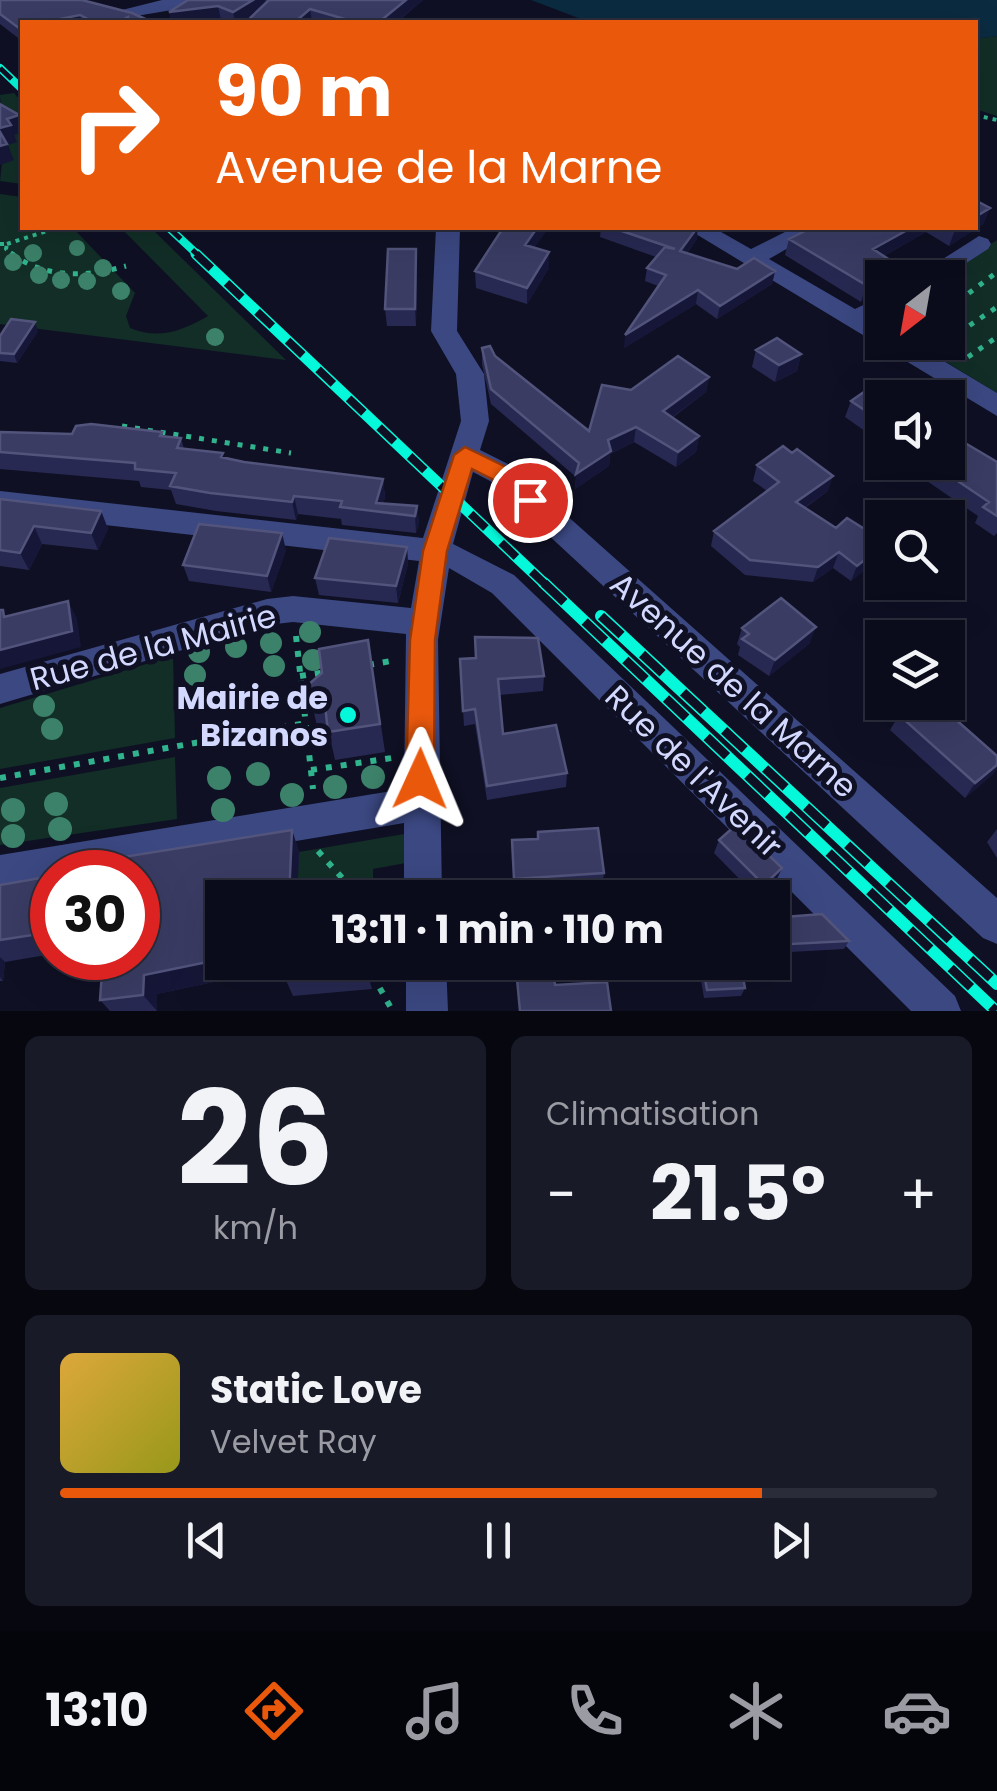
<!DOCTYPE html>
<html lang="fr">
<meta charset="utf-8">
<style>
:root{--surface:#0b0c1b;--page:#191a28;--text:#f1f3f6;--muted:#9a9ba3;--line:#2b2c3a;--accent:#ea580c}
body{margin:0;font-family:Poppins,sans-serif;background:var(--page);color:var(--text);height:100vh;display:flex;flex-direction:column;font-size:38px;white-space:nowrap}
*{box-sizing:border-box;margin:0}
p{font-size:32px;color:var(--muted)}
.icon{flex:none;width:55px;height:55px;fill:none;stroke:currentColor;stroke-width:2;stroke-linecap:round;stroke-linejoin:round}
.map{position:relative;height:1011px;overflow:hidden}
.sheet{display:flex;flex-direction:column;gap:25px;padding:25px;background:#06070f;flex:1}
.sheet>*{flex:none}
.guide{position:absolute;left:20px;top:20px;width:958px;height:210px;border-radius:0px;box-shadow:0 10px 40px #0002,0 0 0 2px var(--line);background:#ea580c;color:#fff;overflow:hidden}
.needle{width:65px;rotate:211deg}
.buttons{position:absolute;left:865px;top:260px;display:grid;gap:20px}
.buttons a{display:grid;place-items:center;width:100px;height:100px;border-radius:0px;background:var(--surface);box-shadow:0 10px 40px #0002,0 0 0 2px var(--line);font-size:50px}
.speed{position:absolute;left:30px;top:850px;display:flex;gap:20px;font-size:50px;font-weight:700;text-align:center}
.speed>*{display:grid;place-content:center;width:130px;height:130px;border-radius:50%;background:var(--surface);box-shadow:0 10px 40px #0002,0 0 0 2px var(--line);line-height:1}
.speed .limit{border:15px solid #d22;background:#fff;color:#111}
.pin{position:absolute;display:grid;place-items:center;width:85px;height:85px;color:#fff;margin:-42px;border:5px solid #fff;border-radius:50%;box-shadow:0 2px 10px #0007}
.me{position:absolute;width:110px;margin:-55px;rotate:1deg;stroke-linejoin:round;filter:drop-shadow(0 0 8px #0008)}
.turn{display:flex;align-items:center;gap:35px;height:210px;padding:0 30px;font-size:45px}
.turn .icon{width:130px;height:130px;stroke-width:2.5}
.turn b{display:block;font-size:70px;line-height:85px}
.big{font-size:75px;font-weight:700;line-height:1.1}
.sheet .widget{flex:1;display:flex;flex-direction:column;justify-content:center;gap:15px;min-width:0;padding:0 35px;border-radius:15px;background:var(--page)}
.sheet .dial{align-items:center;gap:0}
.dial b{font-size:130px;line-height:1}
.song{display:flex;align-items:center;gap:30px}
.cover{width:120px;height:120px;border-radius:15px;background:linear-gradient(135deg,hsl(40 70% 55%),hsl(60 70% 35%))}
.played{height:10px;border-radius:5px;background:linear-gradient(90deg,var(--accent) 80%,var(--line) 80%)}
.keys{display:flex;justify-content:space-around;direction:ltr}
.heat{display:flex;justify-content:space-between;align-items:center;font-size:55px;direction:ltr}
.sheet .tiles{flex:1;display:grid;gap:25px;grid-template-columns:1fr 1fr}
.widget:last-child{grid-column:span 2}
.trip{position:absolute;left:205px;top:880px;width:585px;height:100px;border-radius:0px;background:var(--surface);box-shadow:0 10px 40px #0002,0 0 0 2px var(--line);font-weight:700;line-height:100px;text-align:center}
.tabs{display:flex;height:160px;justify-content:space-around;align-items:center;background:#04050b;color:var(--muted)}
.tabs .icon{width:70px;height:70px}
.tabs .selected{color:var(--accent)}
.tabs b{font-size:45px;color:var(--text)}
.map>svg:first-child{display:block}
.green{fill:#122e27}
.water{fill:#0b2b41}
.lines{fill:none;stroke-linecap:round;stroke-linejoin:round}
.path-far2{stroke:#31b48e;stroke-width:4;stroke-dasharray:4 5;stroke-linecap:butt}
.path-far1{stroke:#31b48e;stroke-width:5;stroke-dasharray:5 8;stroke-linecap:butt}
.path{stroke:#31b48e;stroke-width:6;stroke-dasharray:6 9;stroke-linecap:butt}
.minor{fill:#3b4882;fill-rule:evenodd}
.rail-far2-casing{stroke:#05f8d9;stroke-width:8}
.rail-far1-casing{stroke:#05f8d9;stroke-width:11}
.rail-casing{stroke:#05f8d9;stroke-width:12}
.rail-far2{stroke:#0f1024;stroke-width:5;stroke-dasharray:16;stroke-linecap:butt}
.rail-far1{stroke:#0f1024;stroke-width:8;stroke-dasharray:21;stroke-linecap:butt}
.rail{stroke:#0f1024;stroke-width:9;stroke-dasharray:28;stroke-linecap:butt}
.tree{fill:#3c8169}
.wall{fill:#282952}
.shaded-wall{fill:#161738}
.building{fill:#3a3c64;stroke:#52547c;stroke-width:2.5}
.route{fill:#ea580c;stroke:#983908;stroke-width:2.5}
.poi-dot{fill:#05f8d9;stroke:#0f1024;stroke-width:4}
.labels{text-anchor:middle;dominant-baseline:central;stroke-width:10;stroke-linejoin:round;paint-order:stroke}
.street-label{font-size:32px;fill:#d3d8fe;stroke:#0f1024}
.poi-label{font-size:32px;font-weight:bold;fill:#d3d8fe;stroke:#0f1024;text-anchor:end}
</style>
<div class="map">
<svg width="997" height="1011" viewBox="0 0 997 1011">
<rect width="100%" height="100%" fill="#0f1024"/>
<path class="green" d="M997 36V116L975 109V39Z
M14 93 22 102V184L0 181 4 146 0 95Z
M0 194 22 197V228H73L135 293 126 316 130 328C159 340 182 331 208 316L121 228H151L286 360 0 324Z
M997 240V393L920 346 916 349 905 343 948 342V278L938 277Z
M173 656 175 738 0 769V708Z
M175 757 177 819 0 845V788Z
M404 834 406 863 373 869V897L297 898 299 852Z"/>
<path class="water" d="M531 0H997V36L975 39V22H589Z"/>
<g class="lines">
<path class="path-far2" d="M975 115 997 120
M0 244H7L6 249 16 256
M7 244 56 228"/>
<path class="path-far1" d="M12 254C46 279 87 277 126 266
M948 309 997 272
M948 340 997 307
M968 357 997 337
M122 426 291 453"/>
<path class="path" d="M296 636 313 789
M368 665 391 661
M300 676 327 672
M311 770 392 758
M0 778 306 723
M318 851 360 898
M365 962 391 1008"/>
<path class="minor" d="M162 0H205L196 6 124 18 114 12Z
M436 228H460L457 331 484 374 489 421 480 450 510 465 997 898V944L983 938 490 481 473 472 453 544 514 575 955 996 961 1011H911L492 593 449 568 438 640 442 898H404V823L111 872H52V883L0 891V855L404 789 406 634 293 622 267 625 0 704V674L267 599 293 596 411 608 419 561 0 513V491L423 538 461 421 456 374 431 331Z
M686 228H714L751 249 793 228H823L769 259 855 309 882 296V315L874 321 882 326V342H912L997 393V416Z
M979 236 988 239 991 244 988 249 943 278H913Z
M406 962H446L448 1011H406Z"/>
<defs>
<path id="rail-far2" d="M0 68 22 89
M169 228 199 256"/>
<path id="rail-far1" d="M196 254 547 586"/>
<path id="rail" d="M544 583 996 1011
M601 616 997 984"/>
</defs>
<use href="#rail-far2" class="rail-far2-casing"/>
<use href="#rail-far1" class="rail-far1-casing"/>
<use href="#rail" class="rail-casing"/>
<use href="#rail-far2" class="rail-far2"/>
<use href="#rail-far1" class="rail-far1"/>
<use href="#rail" class="rail"/>
</g>
<g class="tree">
<circle cx="77" cy="248" r="8"/>
<circle cx="33" cy="253" r="9"/>
<circle cx="13" cy="262" r="9"/>
<circle cx="103" cy="268" r="9"/>
<circle cx="39" cy="275" r="9"/>
<circle cx="61" cy="280" r="9"/>
<circle cx="87" cy="281" r="9"/>
<circle cx="121" cy="291" r="9"/>
<circle cx="215" cy="337" r="9"/>
<circle cx="310" cy="632" r="11"/>
<circle cx="271" cy="643" r="11"/>
<circle cx="236" cy="647" r="11"/>
<circle cx="199" cy="652" r="11"/>
<circle cx="313" cy="660" r="11"/>
<circle cx="274" cy="666" r="11"/>
<circle cx="195" cy="675" r="11"/>
<circle cx="44" cy="706" r="11"/>
<circle cx="52" cy="729" r="11"/>
<circle cx="258" cy="774" r="12"/>
<circle cx="373" cy="777" r="12"/>
<circle cx="219" cy="778" r="12"/>
<circle cx="335" cy="787" r="12"/>
<circle cx="292" cy="795" r="12"/>
<circle cx="56" cy="804" r="12"/>
<circle cx="13" cy="810" r="12"/>
<circle cx="223" cy="810" r="12"/>
<circle cx="60" cy="829" r="12"/>
<circle cx="13" cy="836" r="12"/>
</g>
<path class="wall" d="M0 0 152 22H22V41L0 24Z
M188 0H423L397 22H400H246L257 12 240 22H228L221 20 196 22H172L169 12Z
M990 208 983 224 949 246 926 232 884 256 861 302 785 255 789 239 811 228H975Z
M503 228H546V231L534 248 549 268 527 304 476 288 475 271Z
M601 228H698L697 239 687 253 737 269 775 271 772 284 717 319 696 304 624 348 658 286 645 281 647 268 656 257 600 237Z
M417 266 416 326H387L385 309Z
M38 331 17 363 0 361V336Z
M482 348 495 356 589 431 631 390 709 377 706 392 672 418 699 436 696 452 676 467 634 442 610 454 609 466 575 489 576 477 491 404 482 364Z
M756 350 801 354 797 371 775 382 752 367Z
M882 398V443L845 417 851 401Z
M0 432 72 434 162 432 163 436 181 438 184 449 224 458 244 462 383 479 385 497 383 504 417 506 419 524 416 533 342 525 341 519 298 514 296 520 216 511 176 504 171 490 141 487 139 481 0 469Z
M931 462H997V533L994 536 975 523 978 516 924 479Z
M757 465 828 491 805 508 836 528 882 540V552L880 558 851 581 833 568 813 582 745 575 711 546 714 531 767 491 753 481Z
M0 499 101 511 108 529 98 550 42 544 29 570 0 566Z
M407 547 408 564 398 603 319 595 315 578Z
M286 550 271 592 189 581 183 565Z
M742 628 810 643 769 676 738 655 740 647 737 644Z
M368 640 385 752 335 760 329 733 318 730 311 700Z
M460 659 544 676 543 691 499 695 503 734 567 773 566 787 487 800 475 724 464 726Z
M899 715 997 756V768L992 775 965 798 890 730Z
M997 829V858L987 842Z
M292 830 299 852 297 898H222V962H362L367 971 372 989 293 996 285 978V967L157 994V1011H110L100 1000 103 958H138V872H75L117 865V858Z
M512 840 604 873 602 886 514 892Z
M719 840 782 868 776 881 758 898 714 853Z
M52 876V954L5 962 3 981H0V885Z
M772 918 849 941 844 949 772 953Z
M698 962H740L745 988 741 996 704 998Z"/>
<path class="shaded-wall" d="M253 0H265L266 6 240 22H235L233 12Z
M406 0H423L396 22 384 18Z
M218 6 221 20 196 22H172L169 12Z
M310 9 312 22H295Z
M80 15 82 22H45Z
M19 115 22 125V132L14 135 17 142 8 145 14 160 0 165V128L7 119Z
M990 208 983 224 949 246 955 230 959 228H975V217Z
M537 228H546V231L525 261V245Z
M697 228V239L678 264 680 251Z
M911 228H928L926 232 868 265 873 249Z
M416 249 417 266 416 326 415 309Z
M549 252V268L527 304V288Z
M899 266 895 278H882V289L861 302 866 285Z
M775 271 772 284 717 319 720 306Z
M698 290 696 304 624 348 625 335Z
M35 322 38 331 17 363 14 354Z
M801 354 797 371 775 382 779 365Z
M709 377 706 392 660 426 663 411Z
M636 427 634 442 610 454 609 466 575 489 576 474 608 440Z
M699 436 696 452 676 467 678 452Z
M833 476 828 491 791 517 796 502Z
M383 479 385 497 381 512 376 503Z
M294 496 298 514 296 520 292 502Z
M417 506 419 524 416 533 415 516Z
M101 511 108 529 98 550 91 533Z
M34 526 42 544 29 570 20 553Z
M282 533 286 550 271 592 267 576Z
M882 546V552L880 558 851 581 857 566Z
M407 547 408 564 398 603 396 586Z
M839 552 833 568 813 582 818 567Z
M68 601 77 618 81 647 0 669V650Z
M816 627 810 643 769 676 775 660Z
M997 765V768L992 775 965 798 975 783Z
M292 830 299 852 297 898H289Z
M782 868 776 881 759 898 764 885Z
M0 957 5 962 3 981 0 977Z
M222 959V962H293L294 965 157 994V1011L143 995 144 975Z"/>
<path class="building" d="M0 0H82L132 13 152 22H128V17L118 22H94L80 15 45 22H22V27L19 28 0 14Z
M188 0H253L233 12 218 6 169 12Z
M269 0H406L384 18 400 22H355L310 9 295 22H246Z
M0 104 19 115 7 119 11 125 0 128Z
M0 132 7 144 0 146Z
M975 200 990 208 975 217Z
M503 228H537L525 245 549 252 527 288 475 271Z
M613 228H697L680 251 737 269 754 258 775 271 720 306 698 290 625 335 666 275 647 268 665 247 675 249Z
M811 228H911L873 249 899 266 866 285 789 239Z
M388 249H416L415 309H385Z
M11 319 35 322 14 354 0 353V336Z
M777 338 801 354 779 365 756 350Z
M490 346 495 356 589 431 602 385 631 390 678 356 709 377 663 411 699 436 678 452 636 427 608 440 611 451 576 474 579 463 491 389 482 348Z
M874 385 888 394 895 388 909 398H882V422L851 401Z
M91 424 162 432 160 436 181 438 177 448 223 453 221 457 244 462 383 479 376 503 417 506 415 516 340 507 342 501 294 496 292 502 210 493 170 486 176 473 135 469V463L0 452V432L72 434 76 426Z
M960 440 997 462V516L983 507 989 502 931 463 948 462V450Z
M783 446 792 453 797 449 833 476 796 502 836 528 847 518 882 540V546L857 566 839 552 818 567 750 560 714 531 779 482 757 465Z
M0 499 101 511 91 533 34 526 20 553 0 550Z
M199 524 282 533 267 576 183 565Z
M329 538 407 547 396 586 315 578Z
M781 598 816 627 775 660 742 639 749 634 742 628Z
M68 601 72 631 0 650V610H3L4 617Z
M475 637 538 638 544 676 498 679 503 734 556 725 567 773 487 786 475 709 463 711 460 659 476 658Z
M368 640 380 724 328 732 325 705 311 700 309 684 322 673 319 649Z
M913 702H936L997 756V765L975 783 899 715Z
M737 824 782 868 764 885 719 840Z
M598 828 604 873 514 879 512 840 538 839V832Z
M292 830 289 898H222V959L144 975 143 995 100 1000 103 958H138V872H75L117 865V858Z
M52 876V932L0 940V885Z
M348 890V898H302Z
M822 914 849 941 772 945V918Z
M286 962H362L367 971 285 978Z
M702 962H740L745 988 707 990Z
M554 977 555 985 607 982 611 1011H520L517 979Z"/>
<path class="route" d="M465 447 508 468 541 500 538 506H521L492 479 472 469 447 551 435 640 434 779 430 788 420 791 410 788 406 779 410 640 423 551 454 455Z"/>
<circle class="poi-dot" cx="348" cy="715" r="10"/>
<g class="labels">
<g class="street-label">
<text transform="translate(153 647) rotate(-15)">Rue de la Mairie</text>
<text transform="translate(734 685) rotate(42)">Avenue de la Marne</text>
<text transform="translate(694 771) rotate(44)">Rue de l'Avenir</text>
</g>
<g class="poi-label">
<text x="328" y="697">Mairie de<tspan x="328" dy="37">Bizanos</tspan></text>
</g>
</g>
</svg>
<div class="buttons">
<a><svg class="needle" viewBox="-14 -14 28 28"><path d="M0-13l5 13h-10z" fill="#e53935"/><path d="M0 13l5-13h-10z" fill="#9a9ba3"/></svg></a>
<a><svg class="icon" aria-label="sound" viewBox="0 0 24 24"><path d="M4 9h4l5-4v14l-5-4H4zM17 9q2 3 0 6"/></svg></a>
<a><svg class="icon" aria-label="search" viewBox="0 0 24 24"><circle cx="10" cy="10" r="6"/><path d="M15 15l6 6"/></svg></a>
<a><svg class="icon" aria-label="layers" viewBox="0 0 24 24"><path d="M12 4l9 5-9 5-9-5zM3 14l9 5 9-5"/></svg></a>
</div>
<div class="speed"><div class="limit">30</div></div>
<div class="pin" style="left:530px;top:500px;background:#d93025"><svg class="icon" aria-label="arrive" viewBox="0 0 24 24"><path d="M6 21V4h12l-3 4 3 4H6"/></svg></div>
<svg class="me" style="left:420px;top:779px" viewBox="-20 -20 40 40"><path d="M0-17L14 15 0 8-14 15z" fill="#ea580c" stroke="#fff" stroke-width="4"/></svg>
<div class="trip">13:11 · 1 min · 110 m</div>
<div class="guide">
<div class="turn"><svg class="icon" aria-label="right" viewBox="0 0 24 24"><path d="M7 20v-9h11M14 6l5 5-5 5"/></svg><div><b>90 m</b>Avenue de la Marne</div></div>
</div>
</div>
<section class="sheet">
<div class="tiles">
<div class="widget dial"><b>26</b><p>km/h</p></div>
<div class="widget"><p>Climatisation</p>
<div class="heat"><a>−</a><b class="big">21.5°</b><a>+</a></div>
</div>
<div class="widget">
<div class="song"><i class="cover"></i><div><b>Static Love</b><p>Velvet Ray</p></div></div>
<div class="played"></div>
<div class="keys"><svg class="icon" aria-label="previous" viewBox="0 0 24 24"><path d="M18 5L8 12l10 7zM5 5v14"/></svg><svg class="icon" aria-label="pause" viewBox="0 0 24 24"><path d="M8 5v14M16 5v14"/></svg><svg class="icon" aria-label="next" viewBox="0 0 24 24"><path d="M6 5l10 7-10 7zM19 5v14"/></svg></div>
</div>
</div>
</section>
<nav class="tabs">
<b>13:10</b>
<svg class="icon selected" aria-label="directions" viewBox="0 0 24 24"><path d="M12 3l9 9-9 9-9-9zM9 14v-3h6M13 9l2 2-2 2"/></svg>
<svg class="icon" aria-label="music" viewBox="0 0 24 24"><path d="M9 18V5l10-2v13"/><circle cx="6" cy="18" r="3"/><circle cx="16" cy="16" r="3"/></svg>
<svg class="icon" aria-label="phone" viewBox="0 0 24 24"><path d="M5 4h4l2 5-3 2q2 4 5 5l2-3 5 2v4C11 20 4 13 5 4z"/></svg>
<svg class="icon" aria-label="climate" viewBox="0 0 24 24"><path d="M12 3v18M4 7l16 10M4 17L20 7"/></svg>
<svg class="icon" aria-label="car" viewBox="0 0 24 24"><path d="M5 17H2v-5l4-1 3-4h7l3 4 3 1v5h-3M9 17h6M6 11h13"/><circle cx="7" cy="17" r="2"/><circle cx="17" cy="17" r="2"/></svg>
</nav>
